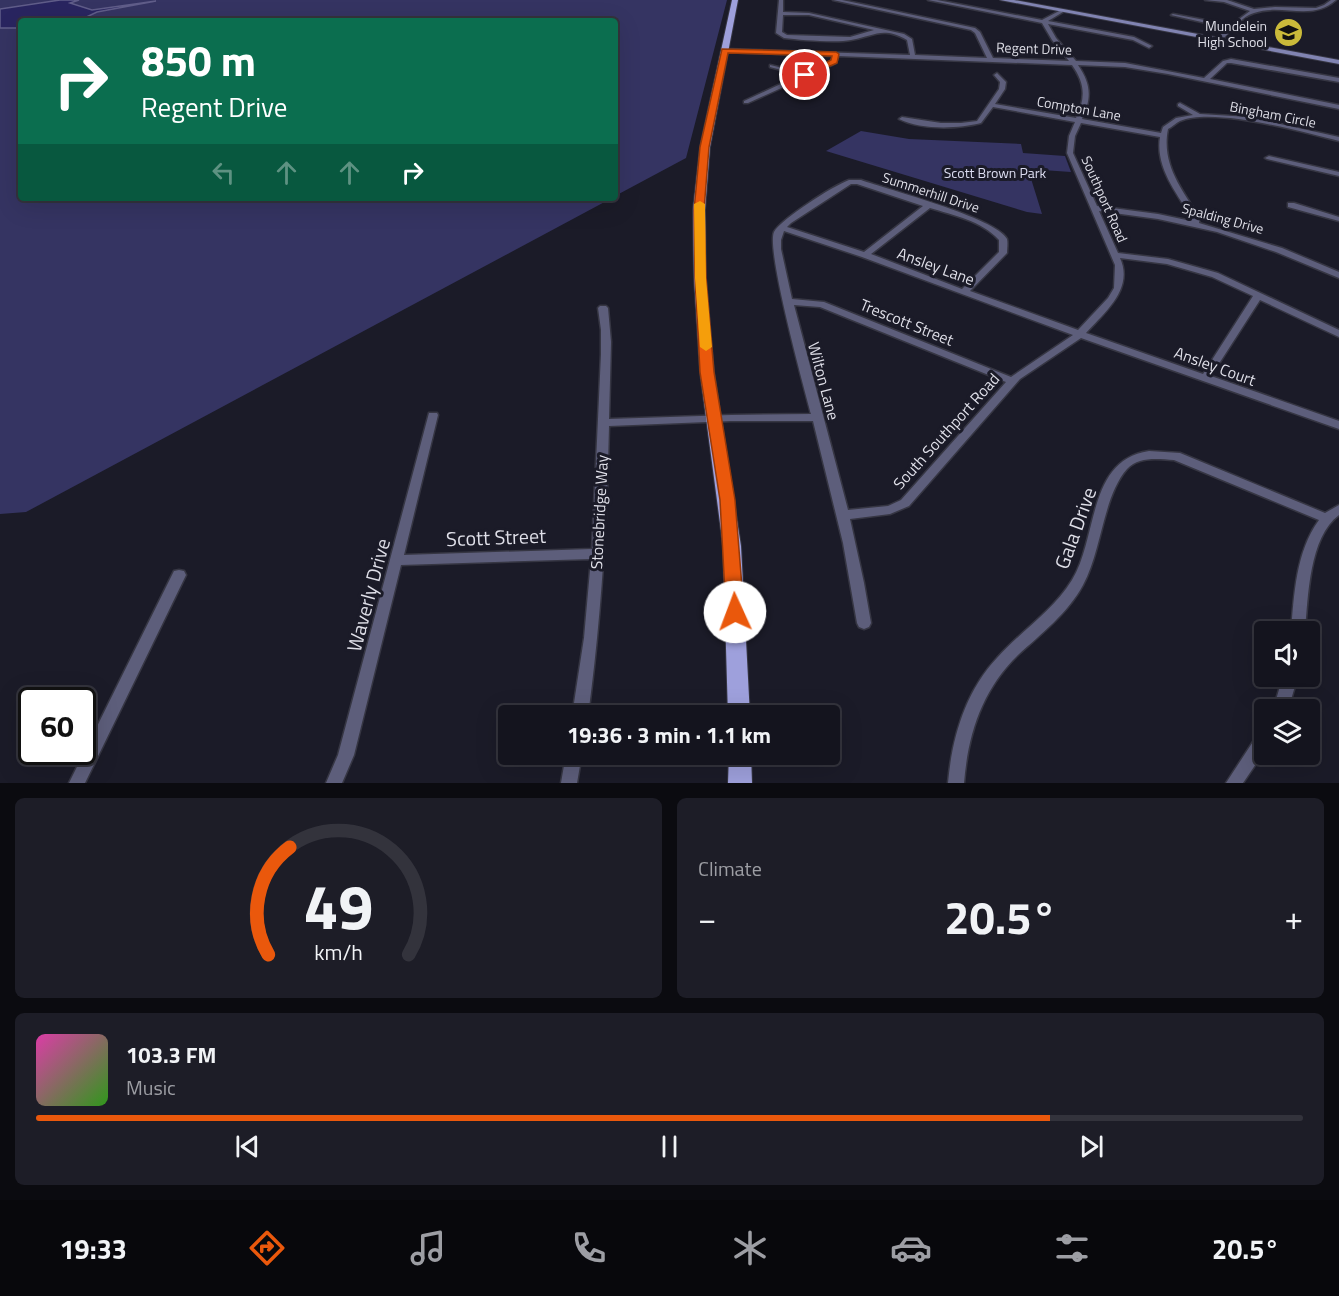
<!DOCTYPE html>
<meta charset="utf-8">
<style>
:root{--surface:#14141e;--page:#1d1d27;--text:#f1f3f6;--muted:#9d9ea4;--line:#33333c;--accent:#ea580c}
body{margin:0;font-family:"Titillium Web",sans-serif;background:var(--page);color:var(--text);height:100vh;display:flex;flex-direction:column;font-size:22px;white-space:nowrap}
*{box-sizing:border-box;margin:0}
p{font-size:20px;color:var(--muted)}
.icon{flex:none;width:33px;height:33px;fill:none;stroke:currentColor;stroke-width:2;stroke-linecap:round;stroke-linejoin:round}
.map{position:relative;height:783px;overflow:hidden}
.drawer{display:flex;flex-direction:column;gap:15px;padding:15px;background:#0b0b10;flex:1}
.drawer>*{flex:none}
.hud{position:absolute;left:18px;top:18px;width:600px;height:183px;border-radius:6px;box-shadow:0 6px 24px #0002,0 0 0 2px var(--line);background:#0b6e4f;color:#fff;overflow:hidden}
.controls{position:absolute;left:1254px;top:621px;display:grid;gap:12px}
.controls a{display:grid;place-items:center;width:66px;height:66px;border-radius:6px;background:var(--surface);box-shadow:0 6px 24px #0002,0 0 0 2px var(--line);font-size:30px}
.speed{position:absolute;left:18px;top:687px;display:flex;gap:12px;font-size:30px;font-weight:700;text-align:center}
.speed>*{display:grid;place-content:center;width:78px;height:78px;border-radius:50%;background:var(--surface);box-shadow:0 6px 24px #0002,0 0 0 2px var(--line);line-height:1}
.speed .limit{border:3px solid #111;border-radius:9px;background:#fff;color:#111}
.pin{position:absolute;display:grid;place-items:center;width:51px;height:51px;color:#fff;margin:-26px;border:3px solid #fff;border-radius:50%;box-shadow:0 2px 6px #0007}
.me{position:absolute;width:66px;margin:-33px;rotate:358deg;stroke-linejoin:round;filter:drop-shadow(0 0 4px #0008)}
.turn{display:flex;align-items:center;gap:21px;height:126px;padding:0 24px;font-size:27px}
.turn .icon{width:78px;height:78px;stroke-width:2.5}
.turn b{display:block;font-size:42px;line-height:51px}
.lanes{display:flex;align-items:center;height:57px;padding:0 24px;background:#0003;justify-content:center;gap:30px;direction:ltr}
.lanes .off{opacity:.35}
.big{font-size:45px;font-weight:700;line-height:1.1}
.drawer .card{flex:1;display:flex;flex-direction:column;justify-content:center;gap:9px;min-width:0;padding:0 21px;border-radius:9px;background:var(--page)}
.drawer .dial{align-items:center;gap:0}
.dial svg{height:156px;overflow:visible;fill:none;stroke:var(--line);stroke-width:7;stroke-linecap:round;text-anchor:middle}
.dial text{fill:var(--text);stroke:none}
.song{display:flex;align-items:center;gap:18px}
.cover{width:72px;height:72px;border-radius:9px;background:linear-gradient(135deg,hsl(320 70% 55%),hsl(110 70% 35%))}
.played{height:6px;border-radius:3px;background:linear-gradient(90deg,var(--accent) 80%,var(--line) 80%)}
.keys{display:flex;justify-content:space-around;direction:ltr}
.heat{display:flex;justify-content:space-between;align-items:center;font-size:33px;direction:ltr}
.drawer .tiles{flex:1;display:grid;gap:15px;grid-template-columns:1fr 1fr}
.card:last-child{grid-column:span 2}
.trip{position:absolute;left:498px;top:705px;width:342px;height:60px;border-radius:6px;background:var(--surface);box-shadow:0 6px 24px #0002,0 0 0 2px var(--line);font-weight:700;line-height:60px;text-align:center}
.dock{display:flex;height:96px;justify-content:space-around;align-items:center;background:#08080c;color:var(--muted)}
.dock .icon{width:42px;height:42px}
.dock .current{color:var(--accent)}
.dock b{font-size:27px;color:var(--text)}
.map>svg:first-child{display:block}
.green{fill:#353462}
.water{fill:#292560;stroke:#605d89;stroke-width:1.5}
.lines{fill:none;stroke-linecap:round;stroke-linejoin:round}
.street-casing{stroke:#363643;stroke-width:3}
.secondary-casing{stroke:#363643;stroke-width:2}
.primary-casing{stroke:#363643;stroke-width:2}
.street{fill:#5d5e7b;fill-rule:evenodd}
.secondary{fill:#8184b2;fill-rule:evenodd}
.primary{fill:#9ea0dc;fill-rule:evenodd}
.route{fill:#ea580c;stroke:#983908;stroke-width:1.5}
.slow{fill:#f59e0b}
.labels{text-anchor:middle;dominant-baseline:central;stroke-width:6;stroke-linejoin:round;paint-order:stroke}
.far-poi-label{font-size:14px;fill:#dfdfe8;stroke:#1b1b28;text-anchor:end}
.far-street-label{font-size:14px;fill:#dfdfe8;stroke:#1b1b28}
.far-park-label{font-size:14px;fill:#dcddf1;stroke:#1b1b28}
.street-label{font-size:16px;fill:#dfdfe8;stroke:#1b1b28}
.near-street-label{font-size:20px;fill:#dfdfe8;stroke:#1b1b28}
</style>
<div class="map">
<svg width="1339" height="783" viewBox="0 0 1339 783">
<rect width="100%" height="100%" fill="#1b1b28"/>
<path class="green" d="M0 0H727L686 158 615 196V21H21V198H612L26 512 0 514Z
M861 131 909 139 1021 144 1023 153 1065 156 1071 172 1028 169 1042 214 1027 212 826 151Z"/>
<path class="water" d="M60 0H79L70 3 92 10 156 1 97 12 78 21H21V28H0V9Z"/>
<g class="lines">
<defs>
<path id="street" d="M779 0H783V12L809 13 904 34 912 39 915 55 987 58 975 33 971 30 833 0H842L975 28 980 32 993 58 1069 61 1052 40 1042 23 928 0H937L1042 20 1061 10 1063 12 1048 21 1134 37 1152 46 1149 48 1133 40 1048 24 1056 38 1076 61 1125 63 1204 78 1223 61 1231 59 1339 78V82L1231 63H1227L1210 79 1339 105V109L1168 74 1125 67 1078 65C1091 84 1092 98 1082 119L1161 133 1163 127 1176 118 1193 115 1178 106V104L1180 103 1200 114 1249 117 1339 137V141C1303 132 1214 107 1180 121 1176 123 1172 127 1168 129 1161 164 1182 190 1200 218L1199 223 1282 248 1339 272V278L1276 252 1217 232 1158 219 1099 211 1118 253 1168 259 1218 273 1339 330V337L1260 300 1211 376 1339 421V429L1081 338 1020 379 909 506 890 514 850 519 864 583 871 623 869 627 864 629 859 627 857 623 843 543 813 421H731L609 426C607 523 601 620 588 716H572L584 638 591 559 401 565 354 755 342 783H326L338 755 429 413H437L438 415 404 555 592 549 601 354V330L598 308 600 306H606L608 308 611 342 609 419 731 415 811 414C804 387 766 250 774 232 781 219 833 186 849 180H861C886 189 997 218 1007 239 1008 243 1007 249 1007 253L970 291 1078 330 1108 298 1114 288 1115 265 1067 153 1069 136 1075 122 993 107 981 123C958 129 920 130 899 119L902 117 941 123H961L977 121 999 89 1000 82 994 75 997 73 1006 82 1005 89 995 104 1076 118C1086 98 1085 83 1072 65L838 56 836 63 830 66 748 103H744V101L800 75 770 67V65L805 73 831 61 833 56 725 52 723 49 910 55 907 40C882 26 875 36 851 40 837 43 800 40 784 38L776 33ZM783 15H809L874 30 850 37 787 35 782 32ZM1081 123 1160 137C1155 167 1177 194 1192 218L1191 221 1158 214 1097 206 1073 153 1075 136ZM851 184H857L923 206 864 252 787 227 791 223ZM930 208C953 215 982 221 999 240V252L962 289 871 254ZM784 231 862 257 1073 335 1011 377 824 302 792 299 781 249V240ZM1120 258 1167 264 1212 277 1253 296 1203 374 1086 333C1105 312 1134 289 1120 258ZM794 305 820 307 1006 382 901 500 888 506 848 510Z
M1205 0H1227L1254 9 1275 7 1316 8 1324 5 1331 0H1336C1312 22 1282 3 1254 13 1238 18 1232 34 1218 42L1216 39 1228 28 1171 15 1173 14 1231 25 1250 11 1224 2Z
M1269 156 1339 172V176L1267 159 1265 158Z
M1288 203H1294L1339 217V221L1288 207Z
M1149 451 1180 453 1325 513 1339 505V515C1309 537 1308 597 1305 632H1291C1294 595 1296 551 1319 520L1174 460C1158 459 1139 456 1127 469 1103 496 1102 550 1083 585 1068 613 1041 634 1018 655 982 690 968 734 964 783H948C952 738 965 692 997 658 1021 631 1053 611 1072 580 1098 538 1087 460 1149 451Z
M179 570 184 571 186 575 85 783H69L172 575 174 571Z
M1283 676H1298L1288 710H1273Z
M1264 732V752L1243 783H1226L1258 734Z
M566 754H582L577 783H561Z"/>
<path id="secondary" d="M1000 0H1014L1339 60V64Z"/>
<path id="primary" d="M732 0H738L710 147 705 210 706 278 714 372 741 546 750 716H728L723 546 700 372 694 278 693 210 700 147Z
M729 754H751L752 783H728Z"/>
</defs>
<use href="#street" class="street-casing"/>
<use href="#secondary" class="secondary-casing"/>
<use href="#primary" class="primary-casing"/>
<use href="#street" class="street"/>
<use href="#secondary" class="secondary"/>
<use href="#primary" class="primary"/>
</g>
<path class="route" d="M722 49 836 52 839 54 837 63 805 77H803V74L831 60 832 56 728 53 709 147 704 210 706 278 714 372 735 500 744 612 741 617 735 619 728 617 726 612 720 500 700 372 695 278 694 210 700 147Z"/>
<path class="slow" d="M700 201 705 204 706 278 712 347 706 351 700 347 695 278 694 204Z"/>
<defs>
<symbol id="school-disc" viewBox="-11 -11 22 22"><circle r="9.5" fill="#caba3a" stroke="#1b1b28"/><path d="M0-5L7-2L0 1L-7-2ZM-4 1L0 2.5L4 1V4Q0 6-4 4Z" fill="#111"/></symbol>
</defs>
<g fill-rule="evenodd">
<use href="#school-disc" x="1272" y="16" width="33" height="33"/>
</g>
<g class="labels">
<g class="far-poi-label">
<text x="1267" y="25">Mundelein<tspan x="1267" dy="16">High School</tspan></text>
</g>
<g class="far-street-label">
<text transform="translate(1034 48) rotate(2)">Regent Drive</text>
<text transform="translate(1079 108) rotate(10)">Compton Lane</text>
<text transform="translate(1273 114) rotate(11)">Bingham Circle</text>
<text transform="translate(931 192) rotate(18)">Summerhill Drive</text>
<text transform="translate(1105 199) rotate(66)">Southport Road</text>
<text transform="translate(1223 218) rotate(15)">Spalding Drive</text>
</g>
<g class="far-park-label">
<text x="995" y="172">Scott Brown Park</text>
</g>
<g class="street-label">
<text transform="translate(936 266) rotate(20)">Ansley Lane</text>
<text transform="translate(907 322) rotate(22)">Trescott Street</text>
<text transform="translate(1215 366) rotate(20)">Ansley Court</text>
<text transform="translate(824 381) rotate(75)">Wilton Lane</text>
<text transform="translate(946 431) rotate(-48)">South Southport Road</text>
<text transform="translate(599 512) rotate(-87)">Stonebridge Way</text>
</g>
<g class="near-street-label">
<text transform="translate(1075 528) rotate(-70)">Gala Drive</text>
<text transform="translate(496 537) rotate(-2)">Scott Street</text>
<text transform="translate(368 595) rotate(-75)">Waverly Drive</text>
</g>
</g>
</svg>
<div class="controls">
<a><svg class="icon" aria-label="sound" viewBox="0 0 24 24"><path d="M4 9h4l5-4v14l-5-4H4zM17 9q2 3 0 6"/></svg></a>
<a><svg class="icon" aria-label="layers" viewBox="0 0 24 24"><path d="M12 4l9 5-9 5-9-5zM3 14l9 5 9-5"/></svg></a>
</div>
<div class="speed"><div class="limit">60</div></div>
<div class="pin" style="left:805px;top:75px;background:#d93025"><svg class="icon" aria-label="arrive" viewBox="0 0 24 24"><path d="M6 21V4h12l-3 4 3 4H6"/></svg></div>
<svg class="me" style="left:735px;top:612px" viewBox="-20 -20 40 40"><circle r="19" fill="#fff"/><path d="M0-13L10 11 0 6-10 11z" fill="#ea580c"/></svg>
<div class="trip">19:36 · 3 min · 1.1 km</div>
<div class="hud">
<div class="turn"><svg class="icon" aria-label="right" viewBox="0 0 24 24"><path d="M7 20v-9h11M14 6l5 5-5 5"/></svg><div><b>850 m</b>Regent Drive</div></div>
<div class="lanes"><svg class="icon off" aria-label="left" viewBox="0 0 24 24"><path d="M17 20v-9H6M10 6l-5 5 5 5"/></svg><svg class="icon off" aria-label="ahead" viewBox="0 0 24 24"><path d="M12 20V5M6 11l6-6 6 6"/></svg><svg class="icon off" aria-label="ahead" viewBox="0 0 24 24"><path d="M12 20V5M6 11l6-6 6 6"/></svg><svg class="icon" aria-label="right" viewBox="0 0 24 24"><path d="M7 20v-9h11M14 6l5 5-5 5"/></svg></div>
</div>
</div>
<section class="drawer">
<div class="tiles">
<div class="card dial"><svg viewBox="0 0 100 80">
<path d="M14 69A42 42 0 1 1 86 69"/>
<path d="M14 69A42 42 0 0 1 25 14" stroke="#ea580c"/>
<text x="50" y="56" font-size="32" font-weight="700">49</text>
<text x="50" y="72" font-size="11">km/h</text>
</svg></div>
<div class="card"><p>Climate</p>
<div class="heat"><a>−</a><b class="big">20.5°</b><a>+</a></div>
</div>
<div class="card">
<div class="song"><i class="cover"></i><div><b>103.3 FM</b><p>Music</p></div></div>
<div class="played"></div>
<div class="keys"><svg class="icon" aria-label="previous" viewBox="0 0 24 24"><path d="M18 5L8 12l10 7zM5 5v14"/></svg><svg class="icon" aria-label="pause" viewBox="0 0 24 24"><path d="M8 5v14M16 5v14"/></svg><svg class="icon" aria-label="next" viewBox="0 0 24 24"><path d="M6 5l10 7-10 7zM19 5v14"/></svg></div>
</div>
</div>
</section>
<nav class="dock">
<b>19:33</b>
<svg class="icon current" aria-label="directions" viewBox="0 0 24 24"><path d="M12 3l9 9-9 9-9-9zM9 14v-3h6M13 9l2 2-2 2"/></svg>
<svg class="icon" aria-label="music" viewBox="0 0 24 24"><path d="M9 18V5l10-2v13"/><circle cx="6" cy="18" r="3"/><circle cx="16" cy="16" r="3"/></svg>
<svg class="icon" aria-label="phone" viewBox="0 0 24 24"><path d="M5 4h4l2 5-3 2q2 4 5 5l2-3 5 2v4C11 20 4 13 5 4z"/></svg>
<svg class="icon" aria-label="climate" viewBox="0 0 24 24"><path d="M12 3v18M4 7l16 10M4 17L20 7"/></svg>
<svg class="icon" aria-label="car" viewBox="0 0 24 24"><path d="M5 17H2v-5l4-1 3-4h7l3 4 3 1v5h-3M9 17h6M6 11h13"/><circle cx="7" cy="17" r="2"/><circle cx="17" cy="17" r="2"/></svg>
<svg class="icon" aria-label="filters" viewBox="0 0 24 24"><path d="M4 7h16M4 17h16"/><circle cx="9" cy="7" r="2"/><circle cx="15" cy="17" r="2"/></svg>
<b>20.5°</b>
</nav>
